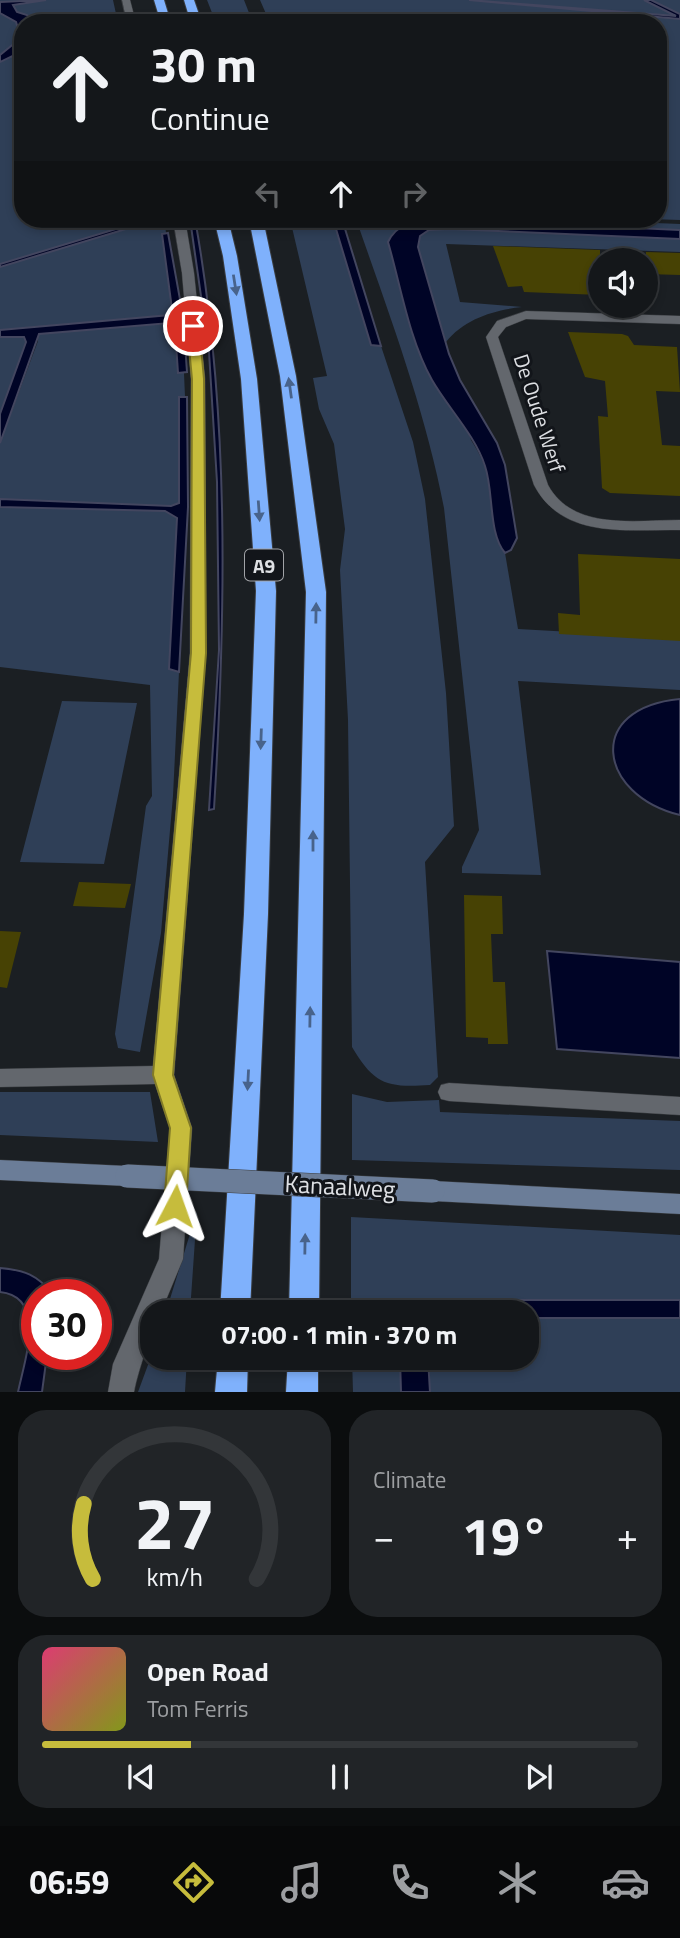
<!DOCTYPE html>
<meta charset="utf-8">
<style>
:root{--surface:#14171a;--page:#212427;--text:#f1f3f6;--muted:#9d9fa2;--line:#333639;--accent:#c6bc3c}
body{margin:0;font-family:"Titillium Web",sans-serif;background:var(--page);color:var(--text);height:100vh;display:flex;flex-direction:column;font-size:26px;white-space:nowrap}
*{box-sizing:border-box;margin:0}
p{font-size:23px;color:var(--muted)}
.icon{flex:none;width:38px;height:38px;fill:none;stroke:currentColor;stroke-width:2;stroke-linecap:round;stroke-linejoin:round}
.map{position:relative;height:1392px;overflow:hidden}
.sheet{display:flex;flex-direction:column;gap:18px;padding:18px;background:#0b0d0e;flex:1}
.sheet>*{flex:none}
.banner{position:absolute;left:14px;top:14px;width:653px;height:214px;border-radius:28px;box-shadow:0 4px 10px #0003,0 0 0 2px var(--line);background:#14171a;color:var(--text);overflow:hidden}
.tools{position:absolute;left:588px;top:248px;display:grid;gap:14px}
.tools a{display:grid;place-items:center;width:70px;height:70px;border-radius:50%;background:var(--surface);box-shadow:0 4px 10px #0003,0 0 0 2px var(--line);font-size:35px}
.speed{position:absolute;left:21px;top:1279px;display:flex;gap:14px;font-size:35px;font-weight:700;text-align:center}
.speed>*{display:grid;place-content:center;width:91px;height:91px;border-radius:50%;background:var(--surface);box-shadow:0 4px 10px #0003,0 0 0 2px var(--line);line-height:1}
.speed .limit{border:10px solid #d22;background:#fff;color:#111}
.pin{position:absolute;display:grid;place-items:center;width:60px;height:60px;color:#fff;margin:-30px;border:4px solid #fff;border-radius:50%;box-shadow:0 2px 7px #0007}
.me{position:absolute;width:77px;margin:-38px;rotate:4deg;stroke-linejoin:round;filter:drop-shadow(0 0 5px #0008)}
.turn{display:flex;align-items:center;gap:24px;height:147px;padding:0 21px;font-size:32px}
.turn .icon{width:91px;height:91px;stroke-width:2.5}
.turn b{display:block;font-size:49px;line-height:60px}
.lanes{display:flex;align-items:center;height:66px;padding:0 21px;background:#0003;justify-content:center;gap:35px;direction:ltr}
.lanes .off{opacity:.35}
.big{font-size:52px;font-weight:700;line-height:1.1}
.sheet .card{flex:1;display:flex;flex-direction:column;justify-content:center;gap:10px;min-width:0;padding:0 24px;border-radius:28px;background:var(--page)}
.sheet .dial{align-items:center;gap:0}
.dial svg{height:182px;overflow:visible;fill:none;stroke:var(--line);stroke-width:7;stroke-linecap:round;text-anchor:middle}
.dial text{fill:var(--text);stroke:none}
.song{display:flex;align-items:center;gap:21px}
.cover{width:84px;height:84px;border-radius:10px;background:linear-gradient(135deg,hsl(340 70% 55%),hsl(70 70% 35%))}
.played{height:7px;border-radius:4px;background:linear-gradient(90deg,var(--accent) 25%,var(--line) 25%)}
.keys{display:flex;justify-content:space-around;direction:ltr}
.heat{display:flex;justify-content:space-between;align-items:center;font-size:38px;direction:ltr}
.sheet .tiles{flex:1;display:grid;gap:18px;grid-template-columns:1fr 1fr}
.card:last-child{grid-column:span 2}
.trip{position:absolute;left:140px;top:1300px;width:399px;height:70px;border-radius:28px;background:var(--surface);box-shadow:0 4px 10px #0003,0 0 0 2px var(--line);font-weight:700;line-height:70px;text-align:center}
.tabs{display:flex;height:112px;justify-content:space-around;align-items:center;background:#08090a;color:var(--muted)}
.tabs .icon{width:49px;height:49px}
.tabs .on{color:var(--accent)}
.tabs b{font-size:32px;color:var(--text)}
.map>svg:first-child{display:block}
.green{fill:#2f3f57}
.water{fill:#000426;stroke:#43465f;stroke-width:2}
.building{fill:#474204}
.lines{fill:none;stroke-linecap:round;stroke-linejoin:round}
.street-casing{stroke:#3a3d41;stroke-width:1}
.secondary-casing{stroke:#3a3d41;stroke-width:1}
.highway-casing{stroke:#3a3d41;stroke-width:2}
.street{fill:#63676d;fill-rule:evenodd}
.secondary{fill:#6b7d98;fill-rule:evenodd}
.highway{fill:#7fb1fc;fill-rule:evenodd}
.secondary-bridge-casing{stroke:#3a3d41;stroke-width:24;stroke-linecap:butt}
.secondary-bridge{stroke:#6b7d98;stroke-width:23}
.oneway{fill:#48638b}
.route{fill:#c6bc3c;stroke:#817a27;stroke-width:2}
.labels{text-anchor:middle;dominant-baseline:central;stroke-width:6;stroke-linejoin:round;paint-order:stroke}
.shield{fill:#12151a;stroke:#a1a3a7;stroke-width:2}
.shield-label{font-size:19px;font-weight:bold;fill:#dee0e4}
.street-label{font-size:21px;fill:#dee0e4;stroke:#12151a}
.near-street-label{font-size:24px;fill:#dee0e4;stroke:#12151a}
</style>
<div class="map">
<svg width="680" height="1392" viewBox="0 0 680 1392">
<rect width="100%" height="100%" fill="#1b1f23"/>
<path class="green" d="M0 0H113L118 23H23V39L0 57Z
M207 0H244L253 23H216Z
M260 0H680V220L649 219H658V23H270Z
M23 51V219H149L0 264V62Z
M160 219 161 224H165L166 233 162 234 172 309 170 315 0 330V267Z
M290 219H333L371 345 381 346 413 442 425 499 446 693 454 826 425 862 438 1077 430 1085C386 1088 374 1084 352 1047L348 720 340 570 345 529 334 444 319 409 313 378 327 376Z
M356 219H558L680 224V230L402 225 471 440C480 454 487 468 490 485 494 507 490 536 505 553L518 629 680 638V690L518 681 541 875 462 873V867L479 830 444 508C425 409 389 314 356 219Z
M450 229 680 239V252L446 244 460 302 522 307C494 310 464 319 446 342L418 247 420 236 429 230Z
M158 322 170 323 175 327 178 372 184 373 185 397H179V503L171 506 0 499V443L38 341V334Z
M11 336 24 337 26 342 0 414V337Z
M0 507 166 511 177 518 169 669 179 672 173 796 161 933 140 1052 118 1048 115 1034 146 806 152 796 150 685 0 667Z
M62 701 137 703 104 864 20 862Z
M0 1092H150L158 1142 0 1135Z
M352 1094 387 1102 439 1100 440 1112 680 1121V1170L352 1160Z
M197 1211 190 1312H166Z
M351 1217 680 1235V1300H427L413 1305 404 1312H351Z
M527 1318H680V1392H430L428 1358H527Z
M152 1354V1358H187L185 1392H138Z
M352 1358H400L401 1392H353Z"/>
<path class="water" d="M46 0 13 5 17 12 27 15 33 23H23V51L0 62V55L21 38 16 22 0 13V2Z
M469 0 676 16 644 0H651L680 14V19Z
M149 219H168L169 223 161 224 159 219 0 267V264Z
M190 219H195C230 414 226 612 214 809L209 810 219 650 217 482 209 352Z
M333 219H342L381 346 371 345Z
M438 219 680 230V239L450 229 429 230 420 236 418 247 449 354 460 380 497 443 505 465 517 538 511 550 505 553C488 533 494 492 485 466 475 435 448 408 432 380 409 339 401 287 388 242 398 221 418 221 438 219Z
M168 233 183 316 187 372 178 373 175 328 170 323 39 334 0 443V414L26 342 24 337H0V330L170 315 172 309 162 234Z
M179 397H187L188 507 179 672 169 669 177 518 165 511 0 507V499L171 506 179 503Z
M680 699V815C598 795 584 708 680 699Z
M547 951 680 962V1058L557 1049Z
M0 1268C25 1270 37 1275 53 1294L37 1295V1354L47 1355 42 1392H18C24 1362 48 1297 0 1292Z
M427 1300H680V1318H527V1312H404L413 1305Z
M400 1358H428L430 1392H401Z"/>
<path class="building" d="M493 246 600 250V295L524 292 522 286 508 287Z
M646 252 680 253V275L646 274Z
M568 332 622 334 628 336 634 345 677 347 680 392 656 391 662 445 680 446V496L610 493 602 488 598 416 608 417 605 381 585 377Z
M578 554 680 559V641L559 634 558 613 580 615Z
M79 882 131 884 125 908 73 906Z
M464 895 502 896 503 934H491L493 982H505L508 1044H488V1038L466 1037Z
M0 931 21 932 7 988 0 987Z"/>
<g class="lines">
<defs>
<path id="street" d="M122 0H130L136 23H127Z
M173 219H185L194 273 205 379 206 653 174 1075 192 1128 183 1259 161 1312H152C152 1340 139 1365 134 1392H108L113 1364 159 1259 170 1128 155 1084 0 1087V1069L153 1066 190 653 191 379 182 273Z
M526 311 680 316V324L526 319 506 327 498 337 548 485C573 531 635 520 680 520V530C627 529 563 540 534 485L486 337 497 321Z
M449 1083 680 1097V1115L449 1101 441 1099 438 1092 441 1085Z"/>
<path id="secondary" d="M0 1160 127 1166 135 1169 139 1176 135 1183 127 1186 0 1180Z
M433 1181 680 1194V1214L433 1201 425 1198 421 1191 425 1184Z"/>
<path id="highway" d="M154 0H164L171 23H161Z
M184 0H194L202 23H191Z
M214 219H228L237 256 257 379 276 591 268 914 250 1312H220L244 914 256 591 241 379 223 256Z
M249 219H263L296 376 326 592 319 1312H289L306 592 280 376Z
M218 1358H248L247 1392H215Z
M288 1358H318V1392H286Z"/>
</defs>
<use href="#street" class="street-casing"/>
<use href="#secondary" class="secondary-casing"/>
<use href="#highway" class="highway-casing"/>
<use href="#street" class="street"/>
<use href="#secondary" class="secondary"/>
<use href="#highway" class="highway"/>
<defs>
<path id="secondary-bridge" d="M127 1176 433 1191"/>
</defs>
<use href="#secondary-bridge" class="secondary-bridge-casing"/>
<use href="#secondary-bridge" class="secondary-bridge"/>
</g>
<defs><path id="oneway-solid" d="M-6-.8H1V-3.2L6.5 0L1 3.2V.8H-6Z" transform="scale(1.75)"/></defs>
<g class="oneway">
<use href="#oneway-solid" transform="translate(235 285) rotate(81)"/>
<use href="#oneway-solid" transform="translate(290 388) rotate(-98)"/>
<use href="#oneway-solid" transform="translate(259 511) rotate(86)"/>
<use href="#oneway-solid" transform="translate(316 613) rotate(-89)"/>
<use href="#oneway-solid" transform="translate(261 739) rotate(92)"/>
<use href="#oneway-solid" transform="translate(313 841) rotate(-90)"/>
<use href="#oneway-solid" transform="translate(310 1017) rotate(-89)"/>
<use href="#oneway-solid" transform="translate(248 1080) rotate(93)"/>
<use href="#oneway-solid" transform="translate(305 1244) rotate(-89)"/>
</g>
<path class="route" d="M193 323 199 326 204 379 206 653 173 1075 191 1128 186 1206 183 1213 175 1216 167 1213 164 1206 170 1128 153 1075 191 653 192 379 187 326Z"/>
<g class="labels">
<rect class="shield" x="245" y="549.5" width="38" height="31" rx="5"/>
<g class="shield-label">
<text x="264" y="565">A9</text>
</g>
<g class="street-label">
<text transform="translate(540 413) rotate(72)">De Oude Werf</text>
</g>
<g class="near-street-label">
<text transform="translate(340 1186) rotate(3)">Kanaalweg</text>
</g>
</g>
</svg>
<div class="tools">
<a><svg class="icon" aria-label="sound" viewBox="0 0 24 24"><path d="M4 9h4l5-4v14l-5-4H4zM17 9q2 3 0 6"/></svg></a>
</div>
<div class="speed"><div class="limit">30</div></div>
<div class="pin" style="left:193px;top:326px;background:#d93025"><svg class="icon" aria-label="arrive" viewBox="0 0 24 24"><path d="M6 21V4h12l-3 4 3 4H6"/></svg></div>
<svg class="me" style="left:175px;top:1206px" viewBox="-20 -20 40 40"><path d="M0-17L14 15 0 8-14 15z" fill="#c6bc3c" stroke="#fff" stroke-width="4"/></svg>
<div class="trip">07:00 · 1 min · 370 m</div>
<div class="banner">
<div class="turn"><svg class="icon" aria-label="ahead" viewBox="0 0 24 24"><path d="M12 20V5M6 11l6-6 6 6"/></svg><div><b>30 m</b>Continue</div></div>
<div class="lanes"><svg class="icon off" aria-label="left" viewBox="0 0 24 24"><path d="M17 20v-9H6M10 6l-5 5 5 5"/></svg><svg class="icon" aria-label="ahead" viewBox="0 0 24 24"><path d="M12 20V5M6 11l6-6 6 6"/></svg><svg class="icon off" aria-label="right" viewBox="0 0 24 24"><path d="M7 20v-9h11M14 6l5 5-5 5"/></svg></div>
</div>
</div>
<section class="sheet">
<div class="tiles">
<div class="card dial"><svg viewBox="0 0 100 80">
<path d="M14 69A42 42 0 1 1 86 69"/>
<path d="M14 69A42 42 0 0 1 10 36" stroke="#c6bc3c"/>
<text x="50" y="56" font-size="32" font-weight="700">27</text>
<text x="50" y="72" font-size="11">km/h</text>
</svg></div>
<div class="card"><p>Climate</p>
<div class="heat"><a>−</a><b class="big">19°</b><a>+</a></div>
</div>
<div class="card">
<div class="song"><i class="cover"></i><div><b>Open Road</b><p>Tom Ferris</p></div></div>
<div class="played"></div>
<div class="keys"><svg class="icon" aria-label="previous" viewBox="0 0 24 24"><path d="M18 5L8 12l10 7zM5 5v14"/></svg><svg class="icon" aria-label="pause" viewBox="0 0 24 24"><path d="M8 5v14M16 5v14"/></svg><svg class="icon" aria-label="next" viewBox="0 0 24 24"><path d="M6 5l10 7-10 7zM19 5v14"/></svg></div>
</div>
</div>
</section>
<nav class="tabs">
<b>06:59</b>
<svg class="icon on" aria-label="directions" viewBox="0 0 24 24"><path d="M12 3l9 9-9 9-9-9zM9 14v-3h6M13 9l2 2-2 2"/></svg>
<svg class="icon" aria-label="music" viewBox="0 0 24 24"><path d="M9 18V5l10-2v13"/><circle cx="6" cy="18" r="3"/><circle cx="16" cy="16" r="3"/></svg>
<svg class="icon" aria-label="phone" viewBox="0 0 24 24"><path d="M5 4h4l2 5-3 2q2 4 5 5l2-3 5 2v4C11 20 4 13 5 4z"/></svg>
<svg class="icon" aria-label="climate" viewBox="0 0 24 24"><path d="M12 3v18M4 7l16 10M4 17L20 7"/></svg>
<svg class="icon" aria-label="car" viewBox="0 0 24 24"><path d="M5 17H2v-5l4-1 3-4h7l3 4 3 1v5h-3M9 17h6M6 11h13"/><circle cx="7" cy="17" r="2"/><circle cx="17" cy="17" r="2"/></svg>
</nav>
